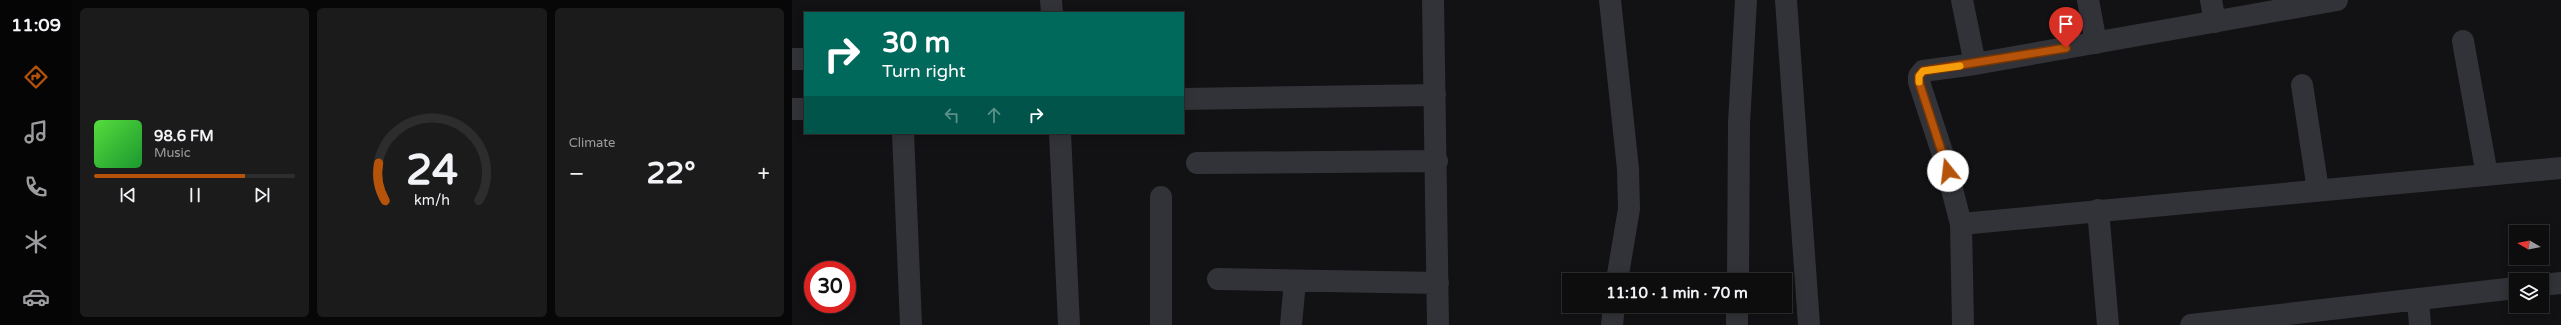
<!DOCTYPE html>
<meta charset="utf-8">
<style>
:root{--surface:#0e0d0e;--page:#1c1b1c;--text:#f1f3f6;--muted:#9b9c9e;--line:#2e2d2e;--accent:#b45309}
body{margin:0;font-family:"Varela Round",sans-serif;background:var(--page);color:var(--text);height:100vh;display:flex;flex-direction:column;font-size:15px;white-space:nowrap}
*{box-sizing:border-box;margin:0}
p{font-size:13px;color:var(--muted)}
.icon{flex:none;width:22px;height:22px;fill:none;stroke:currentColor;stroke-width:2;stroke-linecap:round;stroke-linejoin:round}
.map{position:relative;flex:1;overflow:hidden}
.drawer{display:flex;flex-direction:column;gap:8px;padding:8px;background:#080708;width:720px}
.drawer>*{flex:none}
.hud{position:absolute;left:12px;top:12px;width:380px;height:122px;border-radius:0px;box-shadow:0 2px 10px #0003,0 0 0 1px var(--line);background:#00695c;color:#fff;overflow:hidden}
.needle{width:26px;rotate:280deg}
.fabs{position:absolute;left:1717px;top:225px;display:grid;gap:8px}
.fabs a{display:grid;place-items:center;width:40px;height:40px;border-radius:0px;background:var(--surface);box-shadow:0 2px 10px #0003,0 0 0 1px var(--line);font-size:20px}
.speed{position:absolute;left:12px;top:261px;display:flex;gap:8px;font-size:20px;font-weight:700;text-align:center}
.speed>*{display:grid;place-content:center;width:52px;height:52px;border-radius:50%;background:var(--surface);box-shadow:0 2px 10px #0003,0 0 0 1px var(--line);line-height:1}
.speed .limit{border:6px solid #d22;background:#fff;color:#111}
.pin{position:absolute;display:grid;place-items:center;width:34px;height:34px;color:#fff;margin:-41px -17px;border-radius:50% 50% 50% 0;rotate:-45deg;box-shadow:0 0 4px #0007}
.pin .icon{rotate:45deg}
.me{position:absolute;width:44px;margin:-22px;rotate:344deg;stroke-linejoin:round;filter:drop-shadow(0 0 3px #0008)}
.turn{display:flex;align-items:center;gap:14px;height:84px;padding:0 12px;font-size:18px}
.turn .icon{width:52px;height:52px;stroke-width:2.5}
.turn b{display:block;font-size:28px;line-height:34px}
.lanes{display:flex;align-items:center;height:38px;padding:0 12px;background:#0003;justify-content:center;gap:20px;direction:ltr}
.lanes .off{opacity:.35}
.big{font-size:30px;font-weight:700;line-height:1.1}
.drawer .widget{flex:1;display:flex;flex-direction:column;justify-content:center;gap:6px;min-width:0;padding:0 14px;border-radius:6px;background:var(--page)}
.drawer .dial{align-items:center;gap:0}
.dial svg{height:104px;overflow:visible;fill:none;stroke:var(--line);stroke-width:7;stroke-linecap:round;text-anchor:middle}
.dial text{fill:var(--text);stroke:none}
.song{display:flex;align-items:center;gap:12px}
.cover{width:48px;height:48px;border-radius:6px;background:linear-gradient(135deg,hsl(110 70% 55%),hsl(130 70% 35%))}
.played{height:4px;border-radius:2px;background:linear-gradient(90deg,var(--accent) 75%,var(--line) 75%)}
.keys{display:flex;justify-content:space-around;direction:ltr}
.heat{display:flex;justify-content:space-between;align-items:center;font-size:22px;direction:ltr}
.drawer .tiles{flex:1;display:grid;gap:8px;grid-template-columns:repeat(3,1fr)}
.trip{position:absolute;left:770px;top:273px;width:230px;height:40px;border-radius:0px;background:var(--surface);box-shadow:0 2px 10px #0003,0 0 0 1px var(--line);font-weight:700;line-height:40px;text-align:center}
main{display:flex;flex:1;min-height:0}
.dock{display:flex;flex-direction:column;width:72px;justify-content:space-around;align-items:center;background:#060506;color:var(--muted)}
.dock .icon{width:28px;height:28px}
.dock .current{color:var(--accent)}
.dock b{font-size:18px;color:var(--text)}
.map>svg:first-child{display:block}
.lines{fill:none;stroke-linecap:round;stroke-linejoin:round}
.street{stroke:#323338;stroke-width:22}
.route-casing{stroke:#753606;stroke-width:10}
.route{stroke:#b45309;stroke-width:7}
.slow{stroke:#f59e0b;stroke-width:7}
</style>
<main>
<nav class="dock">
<b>11:09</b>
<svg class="icon current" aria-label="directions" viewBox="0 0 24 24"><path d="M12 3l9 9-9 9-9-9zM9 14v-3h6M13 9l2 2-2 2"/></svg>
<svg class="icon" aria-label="music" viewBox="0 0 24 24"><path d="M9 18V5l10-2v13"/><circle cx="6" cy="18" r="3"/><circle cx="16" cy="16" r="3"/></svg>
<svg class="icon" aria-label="phone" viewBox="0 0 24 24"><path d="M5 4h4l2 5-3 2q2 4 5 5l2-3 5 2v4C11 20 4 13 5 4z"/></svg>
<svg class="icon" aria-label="climate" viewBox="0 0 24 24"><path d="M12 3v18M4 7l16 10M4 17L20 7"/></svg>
<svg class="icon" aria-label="car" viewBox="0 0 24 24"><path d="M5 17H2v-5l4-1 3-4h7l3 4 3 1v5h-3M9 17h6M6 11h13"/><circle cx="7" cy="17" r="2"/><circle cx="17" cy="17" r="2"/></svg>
</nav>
<section class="drawer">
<div class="tiles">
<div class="widget">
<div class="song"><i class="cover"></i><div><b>98.6 FM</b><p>Music</p></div></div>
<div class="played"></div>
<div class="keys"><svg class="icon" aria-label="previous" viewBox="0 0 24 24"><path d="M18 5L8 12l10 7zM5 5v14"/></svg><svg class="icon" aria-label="pause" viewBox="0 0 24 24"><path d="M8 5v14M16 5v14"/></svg><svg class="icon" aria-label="next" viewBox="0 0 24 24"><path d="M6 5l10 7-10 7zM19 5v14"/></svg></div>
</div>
<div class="widget dial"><svg viewBox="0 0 100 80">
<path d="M14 69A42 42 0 1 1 86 69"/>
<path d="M14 69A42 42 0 0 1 9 40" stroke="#b45309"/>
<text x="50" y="56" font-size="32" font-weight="700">24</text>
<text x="50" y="72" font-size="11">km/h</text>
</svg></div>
<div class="widget"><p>Climate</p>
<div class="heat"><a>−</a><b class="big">22°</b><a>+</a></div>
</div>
</div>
</section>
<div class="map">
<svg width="1769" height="325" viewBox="0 0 1769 325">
<rect width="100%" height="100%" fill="#121113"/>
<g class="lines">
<path class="street" d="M259 0 260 13
M641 0 646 325
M818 0 836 169 837 209 825 280
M994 0 1017 325
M1170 0 1183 64
M1296 0 1304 43
M1419 0 1423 22
M1671 41 1695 175
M0 59H13
M1510 85 1526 190
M391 99 643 95
M0 109H13
M111 133 119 325
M268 133 277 325
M405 163 645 161
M369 197V325
M1306 210 1316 325
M1169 224 1769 168
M426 279 646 283
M946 280 947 123 954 0
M1750 285 1769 283
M1626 300 1628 325
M499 325 503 281
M820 325 822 306
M945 325V306
M1171 325 1169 224 1152 158 1127 82V76L1131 71 1183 64 1545 0
M1399 325 1724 288"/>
</g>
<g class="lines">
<defs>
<path id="route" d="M1156 171 1127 82V76L1131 71 1274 48"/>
</defs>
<use href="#route" class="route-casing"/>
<use href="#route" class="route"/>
<path class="slow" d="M1127 82V76L1131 71 1168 66"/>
</g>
</svg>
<div class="fabs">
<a><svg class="needle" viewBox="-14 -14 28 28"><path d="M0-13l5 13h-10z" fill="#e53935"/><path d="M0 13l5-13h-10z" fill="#9b9c9e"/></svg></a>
<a><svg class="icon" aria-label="layers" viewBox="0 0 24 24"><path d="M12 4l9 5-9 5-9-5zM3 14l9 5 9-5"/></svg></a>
</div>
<div class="speed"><div class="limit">30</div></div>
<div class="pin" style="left:1274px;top:48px;background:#d93025"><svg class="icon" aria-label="arrive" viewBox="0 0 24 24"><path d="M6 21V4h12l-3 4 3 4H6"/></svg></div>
<svg class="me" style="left:1156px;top:171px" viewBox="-20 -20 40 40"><circle r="19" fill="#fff"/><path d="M0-13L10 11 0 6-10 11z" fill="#b45309"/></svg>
<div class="trip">11:10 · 1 min · 70 m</div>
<div class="hud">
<div class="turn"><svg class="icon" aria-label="right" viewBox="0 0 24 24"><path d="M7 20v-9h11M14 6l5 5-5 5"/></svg><div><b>30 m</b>Turn right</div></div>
<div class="lanes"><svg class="icon off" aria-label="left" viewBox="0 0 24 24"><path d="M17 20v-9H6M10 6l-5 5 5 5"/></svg><svg class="icon off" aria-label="ahead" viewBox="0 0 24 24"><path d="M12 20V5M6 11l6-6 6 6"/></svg><svg class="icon" aria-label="right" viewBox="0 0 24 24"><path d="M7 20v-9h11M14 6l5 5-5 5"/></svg></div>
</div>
</div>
</main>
